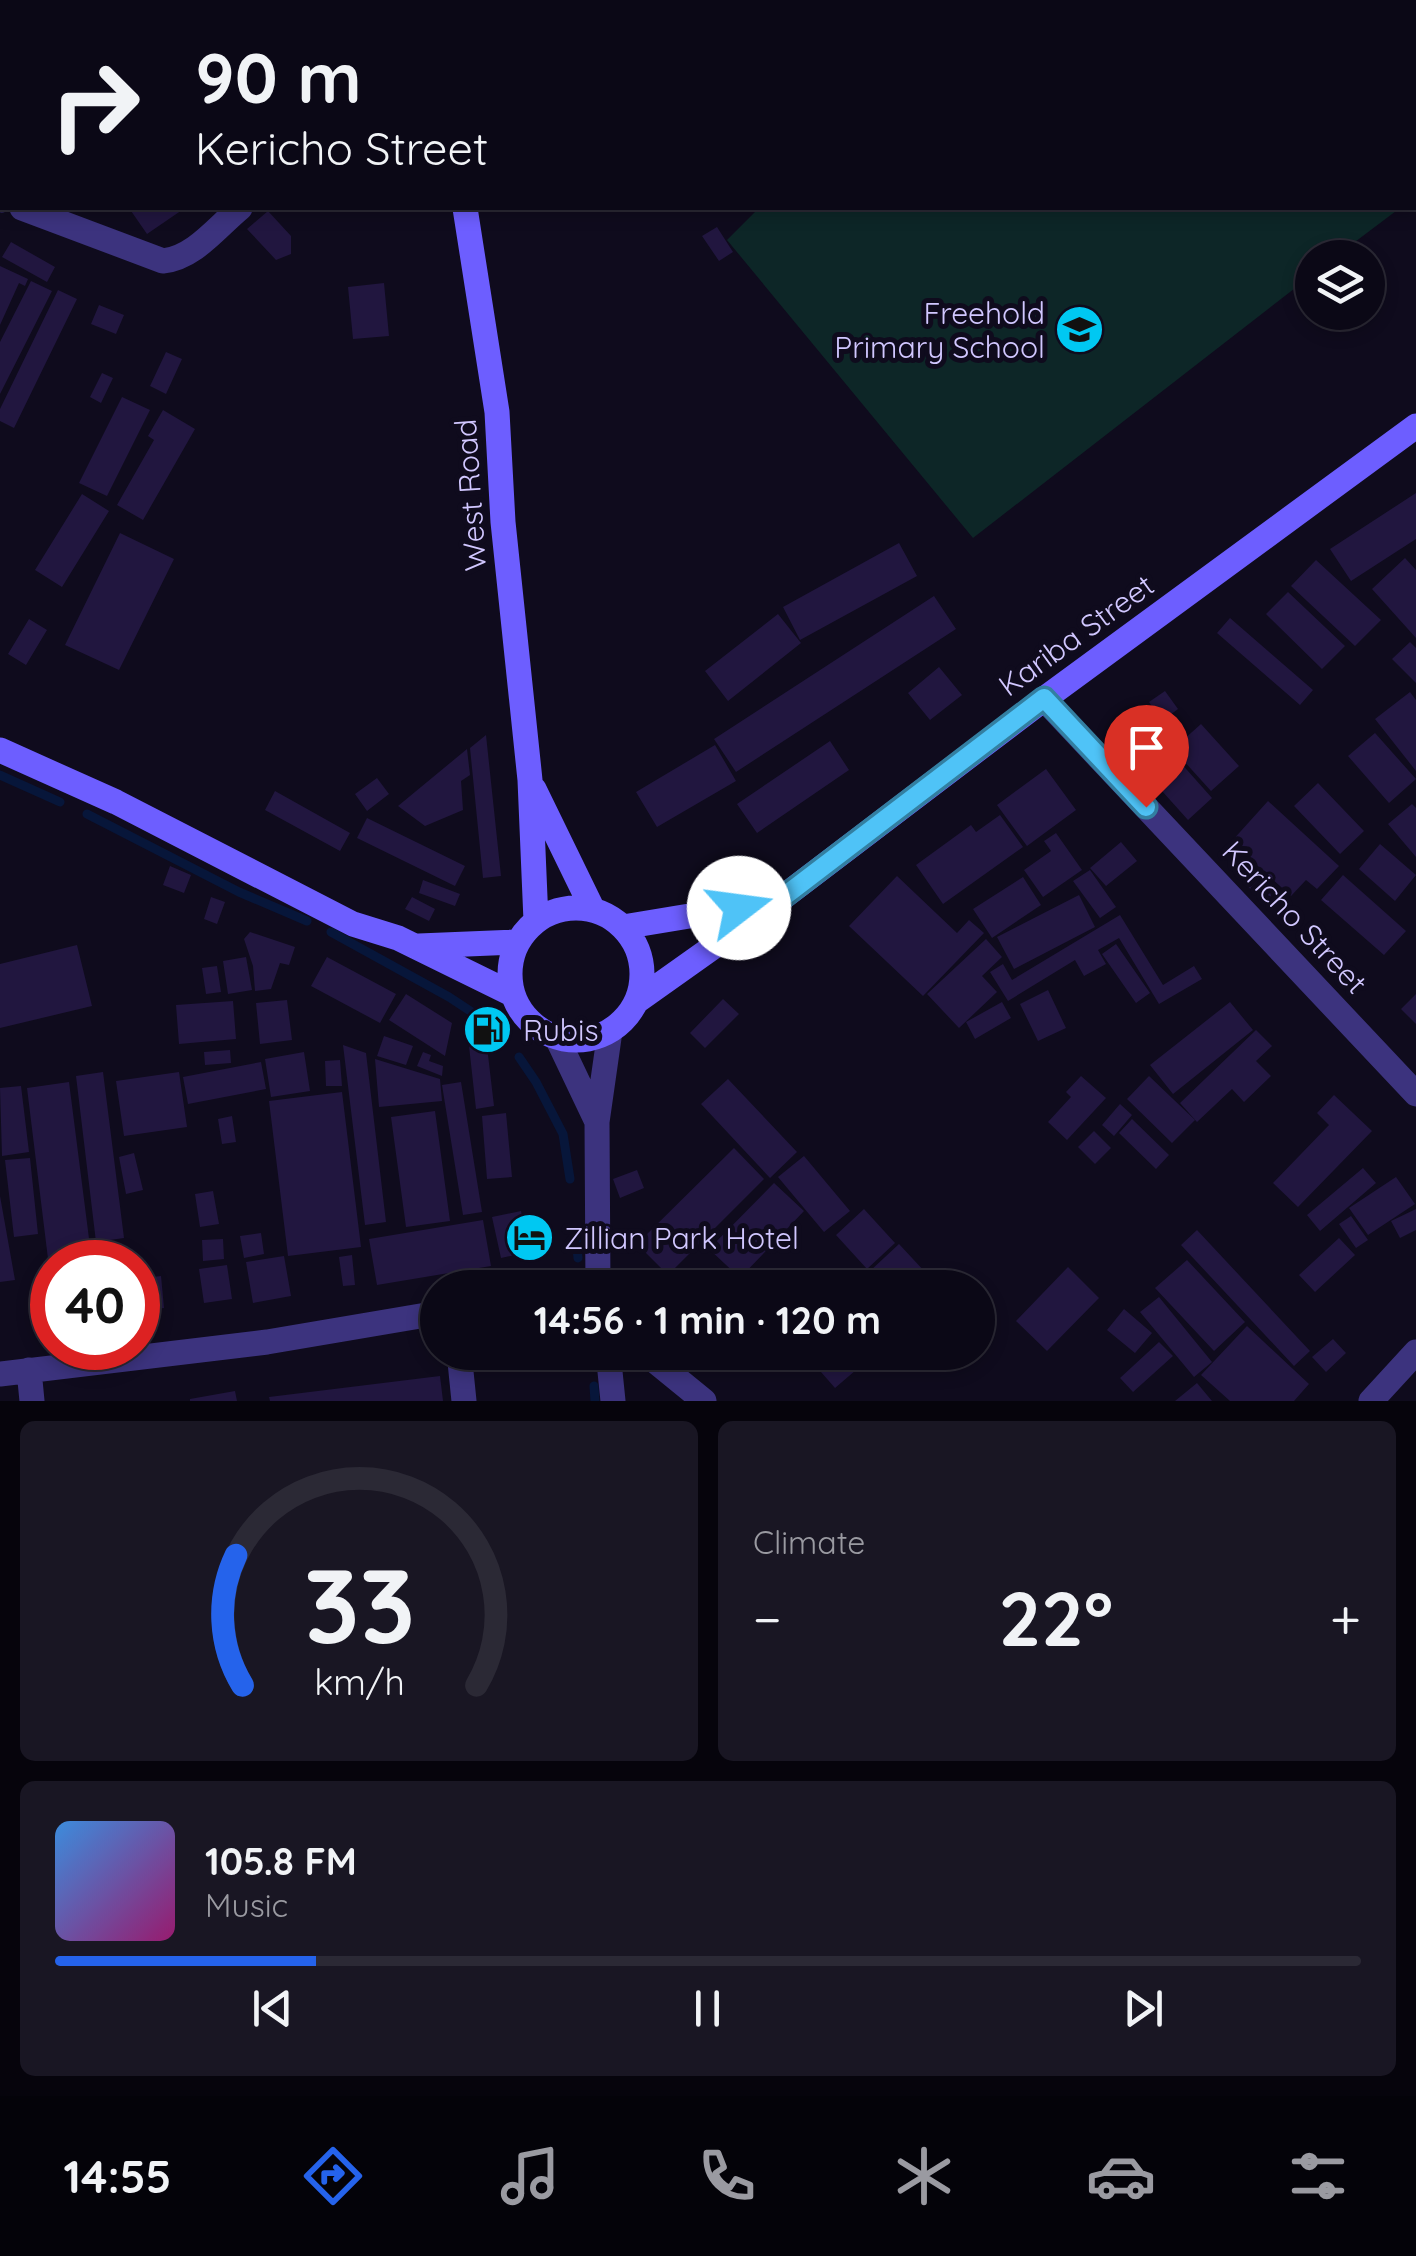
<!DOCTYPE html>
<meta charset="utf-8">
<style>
:root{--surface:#0b0816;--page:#191623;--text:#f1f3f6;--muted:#9a9aa1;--line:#2b2935;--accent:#2563eb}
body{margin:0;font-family:Quicksand,sans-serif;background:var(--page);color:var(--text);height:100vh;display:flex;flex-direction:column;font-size:38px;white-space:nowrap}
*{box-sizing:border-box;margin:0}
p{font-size:32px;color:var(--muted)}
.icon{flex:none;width:55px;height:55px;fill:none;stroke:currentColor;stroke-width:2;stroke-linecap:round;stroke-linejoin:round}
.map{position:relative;height:1401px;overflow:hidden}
.sheet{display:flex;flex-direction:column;gap:20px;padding:20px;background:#06040c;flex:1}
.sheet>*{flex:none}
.hud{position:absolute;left:0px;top:0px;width:1418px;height:210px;box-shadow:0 5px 15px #0003,0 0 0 2px var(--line);background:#0b0816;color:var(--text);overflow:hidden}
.tools{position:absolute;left:1295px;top:240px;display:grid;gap:20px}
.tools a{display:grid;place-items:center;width:90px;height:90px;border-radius:50%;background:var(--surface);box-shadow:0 5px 15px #0003,0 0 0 2px var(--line);font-size:50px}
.speed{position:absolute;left:30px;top:1240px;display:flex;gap:20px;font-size:50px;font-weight:700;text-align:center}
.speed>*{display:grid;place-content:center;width:130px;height:130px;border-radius:50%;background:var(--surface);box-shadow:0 5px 15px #0003,0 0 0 2px var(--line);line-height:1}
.speed .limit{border:15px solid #d22;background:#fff;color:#111}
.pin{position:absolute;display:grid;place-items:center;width:85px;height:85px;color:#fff;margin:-102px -42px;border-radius:50% 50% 50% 0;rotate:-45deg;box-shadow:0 0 10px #0007}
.pin .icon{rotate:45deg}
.me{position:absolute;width:110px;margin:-55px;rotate:75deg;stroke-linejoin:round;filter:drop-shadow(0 0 8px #0008)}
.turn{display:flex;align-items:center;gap:35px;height:210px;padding:0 30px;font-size:45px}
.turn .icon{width:130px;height:130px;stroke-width:2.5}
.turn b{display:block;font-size:70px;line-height:85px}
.big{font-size:75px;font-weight:800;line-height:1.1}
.sheet .card{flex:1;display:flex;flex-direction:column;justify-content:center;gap:15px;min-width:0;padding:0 35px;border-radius:15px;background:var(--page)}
.sheet .dial{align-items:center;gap:0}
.dial svg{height:260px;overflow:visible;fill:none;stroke:var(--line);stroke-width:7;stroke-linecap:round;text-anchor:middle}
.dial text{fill:var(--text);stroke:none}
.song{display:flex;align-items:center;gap:30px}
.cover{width:120px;height:120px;border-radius:15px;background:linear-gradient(135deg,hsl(210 70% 55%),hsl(320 70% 35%))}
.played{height:10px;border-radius:5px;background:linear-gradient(90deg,var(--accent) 20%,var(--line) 20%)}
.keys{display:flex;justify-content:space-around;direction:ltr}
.heat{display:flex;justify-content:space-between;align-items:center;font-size:55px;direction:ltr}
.sheet .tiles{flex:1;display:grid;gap:20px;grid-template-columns:1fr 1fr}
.card:last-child{grid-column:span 2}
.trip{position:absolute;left:420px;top:1270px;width:575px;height:100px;border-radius:50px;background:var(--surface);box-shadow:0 5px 15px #0003,0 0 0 2px var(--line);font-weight:800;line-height:100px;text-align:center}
.tabs{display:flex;height:160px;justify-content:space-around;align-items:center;background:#040309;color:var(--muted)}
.tabs .icon{width:70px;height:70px}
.tabs .selected{color:var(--accent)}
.tabs b{font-size:45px;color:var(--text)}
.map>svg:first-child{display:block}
.green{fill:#0d2627}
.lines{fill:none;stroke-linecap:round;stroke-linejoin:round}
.stream{stroke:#07163a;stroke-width:9}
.building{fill:#21163f}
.street{stroke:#3c337e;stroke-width:25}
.secondary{stroke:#6d5eff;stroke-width:25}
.route-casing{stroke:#337fa1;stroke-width:25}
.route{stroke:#4fc3f7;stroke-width:18}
.labels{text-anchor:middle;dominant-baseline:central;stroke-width:10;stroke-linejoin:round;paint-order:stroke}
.poi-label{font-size:30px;fill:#d1c7ff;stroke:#0f0b1d;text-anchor:start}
.street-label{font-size:30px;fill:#d1c7ff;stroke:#0f0b1d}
</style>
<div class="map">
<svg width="1416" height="1401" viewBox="0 0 1416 1401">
<rect width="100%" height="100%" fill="#0f0b1d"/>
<path class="green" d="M967 0H1416V195L1415 2H964Z
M759 208H1400L1335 257 1312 258V275L973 538 727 240Z"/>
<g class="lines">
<path class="stream" d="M0 775 60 802
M87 814 239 892 307 921
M331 932 449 997 496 1028
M519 1057 536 1082 563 1134 570 1179
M576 1237 578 1258
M589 1352 590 1356
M594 1386 595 1401"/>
</g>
<path class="building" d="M129 208H185L147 234Z
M268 211 291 236V254L276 260 247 229Z
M717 227 733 252 719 261 702 236Z
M11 242 55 267 47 282 2 257Z
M0 266 28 279 25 286 19 283 0 325Z
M31 281 52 291 0 394V342Z
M384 283 389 336 353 339 348 287Z
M58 290 77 299 14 428 0 421V409Z
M99 305 124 315 116 334 91 324Z
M166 352 182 359 166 394 150 386Z
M102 373 113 378 101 403 90 397Z
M122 397 150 410 107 496 79 483Z
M163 410 195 429 143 520 117 505 154 440 148 436Z
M1416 493V539L1351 581 1330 549Z
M82 494 109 511 62 587 35 570Z
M120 533 174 559 119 670 65 645Z
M899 543 917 576 800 640 783 607Z
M1405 558 1416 570V638L1372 589Z
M1316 560 1381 620 1355 646 1291 586Z
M1288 592 1345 646 1322 669 1266 614Z
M934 596 956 629 736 772 714 739Z
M778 614 801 643 728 701 705 671Z
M1230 618 1313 690 1300 705 1217 633Z
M29 619 47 630 26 665 8 654Z
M1410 642 1416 648V683L1392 659Z
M939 667 962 695 930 720 908 693Z
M1165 691 1178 709 1146 733 1139 723 1155 711 1149 702Z
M1410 692 1416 700V771L1375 719Z
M1201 724 1239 766 1211 791 1173 749Z
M1375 733 1416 779 1389 803 1348 756Z
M486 735 501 876 483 878 470 748Z
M830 741 849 770 757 833 737 804Z
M1163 743 1212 798 1188 820 1162 791 1169 784 1146 757Z
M715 745 736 781 657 827 636 792Z
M467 749 470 775 461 781 463 810 425 826 398 806Z
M1046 769 1076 810 1027 846 997 805Z
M377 778 389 794 367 811 355 794Z
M1318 783 1364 831 1340 854 1294 806Z
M275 791 350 833 340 851 265 810Z
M1268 801 1339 866 1317 889 1306 880 1291 896 1231 842Z
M1412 804 1416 808V857L1388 824Z
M1000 815 1023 847 943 904 916 865 971 825 976 832Z
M367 818 465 866 455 886 357 838Z
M1056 833 1082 870 1043 897 1024 870 1051 851 1044 841Z
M1121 842 1137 861 1106 886 1090 868Z
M1380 844 1416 875 1395 901 1359 869Z
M1249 862 1296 911 1283 923 1236 874Z
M170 866 191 875 184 893 163 885Z
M1090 870 1116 907 1100 918 1073 881Z
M1343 875 1406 931 1384 955 1321 900Z
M897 876 957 933 969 920 984 933 923 996 849 926Z
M1023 877 1041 905 992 938 973 909Z
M423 880 460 894 455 906 419 893Z
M1079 895 1095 927 1014 969 997 937Z
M211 897 225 902 217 924 204 919Z
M412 897 435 909 429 921 405 909Z
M1120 915 1163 985 1194 966 1202 979 1159 1004 1119 938 1098 950 1106 964 1084 976 1075 960 1008 1001 990 972 1003 964 1012 980Z
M250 932 295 947 289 965 280 963 271 989 255 991 253 966 244 939Z
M986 939 1002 957 982 976 997 992 959 1028 927 994Z
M1116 944 1150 993 1136 1003 1102 954Z
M77 945 92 1006 0 1028V964Z
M246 957 252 990 228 994 223 961Z
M327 957 396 994 380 1023 311 986Z
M217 966 221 992 206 994 202 968Z
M1048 990 1066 1028 1038 1041 1020 1004Z
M406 994 452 1023 445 1056 389 1020Z
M1416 994V1024L1401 1009Z
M723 999 739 1014 705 1048 690 1033Z
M287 1000 292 1040 260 1044 256 1003Z
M233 1001 236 1039 179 1044 176 1005Z
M1002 1002 1011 1018 975 1039 966 1022Z
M1230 1002 1253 1030 1173 1094 1150 1065Z
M467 1028 486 1038 494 1106 476 1109Z
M1256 1030 1272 1046 1256 1061 1271 1076 1244 1102 1232 1089 1197 1122 1180 1103Z
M384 1036 413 1046 406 1065 377 1056Z
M343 1045 366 1053 386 1222 365 1225Z
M230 1050 231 1063 205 1065 204 1052Z
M304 1052 310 1091 271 1097 265 1059Z
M423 1052 431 1055 429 1061 443 1066 442 1076 417 1066Z
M375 1059 440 1079 442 1101 379 1107Z
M340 1060 342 1086H326L325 1061Z
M261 1062 266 1089 188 1104 183 1077Z
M103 1072 124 1238 96 1242 76 1076Z
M179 1072 187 1127 124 1136 116 1081Z
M1081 1076 1106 1098 1067 1140 1048 1122 1071 1097 1066 1092Z
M1149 1076 1195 1120 1172 1143 1127 1099Z
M728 1079 797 1152 770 1178 701 1104Z
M69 1082 92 1262H52L50 1275 27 1088Z
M461 1082 482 1212 463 1215 442 1085Z
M21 1086 29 1152 2 1156 0 1088Z
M342 1092 361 1247 288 1256 269 1101Z
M1334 1095 1372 1131 1298 1207 1273 1183 1329 1125 1317 1113Z
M1120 1104 1132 1115 1114 1136 1102 1125Z
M435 1111 450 1221 406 1227 391 1117Z
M506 1113 512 1177 487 1179 482 1116Z
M232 1116 236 1142 222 1144 218 1119Z
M1132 1119 1169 1155 1156 1169 1119 1133Z
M1094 1131 1111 1148 1095 1164 1078 1147Z
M734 1148 764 1179 668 1275 637 1244Z
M134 1153 143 1190 126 1194 119 1157Z
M804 1156 850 1211 824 1232 778 1177Z
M30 1158 38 1234 14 1237 5 1160Z
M1363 1168 1376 1183 1320 1231 1307 1215Z
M637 1170 644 1188 620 1198 613 1179Z
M1396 1177 1415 1204 1368 1235 1349 1208Z
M774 1183 804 1211 740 1278 709 1249Z
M213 1191 219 1224 200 1227 195 1194Z
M0 1196 15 1280 0 1282Z
M864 1209 895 1243 867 1269 836 1235Z
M1416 1209V1230L1400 1238 1391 1221Z
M521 1211 529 1252 501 1258 492 1217Z
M1351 1216 1368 1240 1356 1248 1339 1224Z
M483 1220 491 1266 377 1285 369 1239Z
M1197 1230 1310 1351 1294 1366 1181 1245Z
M261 1233 264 1254 244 1258 240 1236Z
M1339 1238 1355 1255 1315 1292 1299 1275Z
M223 1239 224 1259 203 1261 202 1240Z
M899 1244 940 1288H885L870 1271Z
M352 1255 355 1285 343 1286 339 1257Z
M284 1256 291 1296 253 1303 246 1262Z
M1187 1260 1245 1322 1214 1351 1155 1288Z
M227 1265 232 1299 204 1303 199 1269Z
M1068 1267 1099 1298 1047 1351 1016 1321Z
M161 1276 164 1308 138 1311V1279Z
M1159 1297 1212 1362 1194 1377 1140 1312Z
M1124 1309 1152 1333 1135 1353 1107 1330Z
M1247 1326 1309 1384 1294 1401H1230L1201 1375Z
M1333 1339 1346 1353 1326 1372 1312 1357Z
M1159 1342 1173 1356 1133 1392 1120 1378Z
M844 1352H853L863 1364 835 1388 821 1372Z
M946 1352H971L957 1365Z
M440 1376 443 1401H270L269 1397Z
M1197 1383 1212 1401H1175Z
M235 1391 237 1401H190V1399Z"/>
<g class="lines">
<path class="street" d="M0 199 2 200
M22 208 163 261C194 258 217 227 240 208
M1044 699 1416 1094
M557 1038 597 1122
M598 1288 597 1122 610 1031
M459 1352 464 1401
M608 1352 613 1401
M644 1352 704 1401
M29 1370 32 1401
M0 1374 267 1342 438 1313
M1371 1401 1416 1352"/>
<path class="secondary" d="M382 0 384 2
M465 208 497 412 503 522 530 780 536 921
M0 750 116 802 353 924 398 938 512 994
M534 789 593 910
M510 974a66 66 0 1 1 132 0a66 66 0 1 1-132 0Z
M623 927 768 903
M419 946 517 942
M637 1001 778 901 1044 699 1416 426"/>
</g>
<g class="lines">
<defs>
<path id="route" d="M739 908 778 901 1044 698 1146 807"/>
</defs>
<use href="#route" class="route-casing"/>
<use href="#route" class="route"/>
</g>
<defs>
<symbol id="school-disc" viewBox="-11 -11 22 22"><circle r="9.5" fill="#00c8f2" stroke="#0f0b1d"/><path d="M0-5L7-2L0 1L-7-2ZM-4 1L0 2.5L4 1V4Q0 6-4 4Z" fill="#111"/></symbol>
<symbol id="fuel-disc" viewBox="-11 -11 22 22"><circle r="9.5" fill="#00c8f2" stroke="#0f0b1d"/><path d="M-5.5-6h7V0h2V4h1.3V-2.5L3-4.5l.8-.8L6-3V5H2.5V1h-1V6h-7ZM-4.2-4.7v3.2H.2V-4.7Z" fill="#111"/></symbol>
<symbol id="hotel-disc" viewBox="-11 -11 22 22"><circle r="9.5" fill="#00c8f2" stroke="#0f0b1d"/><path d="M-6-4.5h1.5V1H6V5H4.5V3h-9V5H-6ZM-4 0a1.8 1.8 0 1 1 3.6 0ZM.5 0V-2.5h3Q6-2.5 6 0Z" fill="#111"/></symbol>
</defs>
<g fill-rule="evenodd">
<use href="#school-disc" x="1052" y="302" width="55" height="55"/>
<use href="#fuel-disc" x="460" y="1002" width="55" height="55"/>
<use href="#hotel-disc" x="502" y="1210" width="55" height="55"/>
</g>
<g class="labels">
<g class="poi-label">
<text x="1045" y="313" text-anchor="end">Freehold<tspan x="1045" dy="34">Primary School</tspan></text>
<text x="523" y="1030">Rubis</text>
<text x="564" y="1238">Zillian Park Hotel</text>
</g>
<g class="street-label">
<text transform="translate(470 495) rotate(-94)">West Road</text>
<text transform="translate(1076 635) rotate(-36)">Kariba Street</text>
<text transform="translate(1295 917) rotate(47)">Kericho Street</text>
</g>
</g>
</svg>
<div class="tools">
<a><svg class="icon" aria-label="layers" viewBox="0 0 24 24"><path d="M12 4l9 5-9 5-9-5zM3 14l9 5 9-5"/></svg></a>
</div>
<div class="speed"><div class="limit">40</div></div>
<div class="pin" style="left:1146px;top:807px;background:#d93025"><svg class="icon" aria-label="arrive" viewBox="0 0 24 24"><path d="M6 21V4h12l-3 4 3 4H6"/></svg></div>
<svg class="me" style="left:739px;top:908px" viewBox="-20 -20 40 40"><circle r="19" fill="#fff"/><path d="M0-13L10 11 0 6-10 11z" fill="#4fc3f7"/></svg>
<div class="trip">14:56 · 1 min · 120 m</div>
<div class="hud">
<div class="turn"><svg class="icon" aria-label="right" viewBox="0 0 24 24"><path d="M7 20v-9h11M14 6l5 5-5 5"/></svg><div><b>90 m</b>Kericho Street</div></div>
</div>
</div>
<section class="sheet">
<div class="tiles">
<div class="card dial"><svg viewBox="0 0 100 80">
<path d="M14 69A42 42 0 1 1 86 69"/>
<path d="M14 69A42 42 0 0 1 12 29" stroke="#2563eb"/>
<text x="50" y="56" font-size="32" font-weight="700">33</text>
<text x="50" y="72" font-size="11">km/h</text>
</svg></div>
<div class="card"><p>Climate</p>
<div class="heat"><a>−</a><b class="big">22°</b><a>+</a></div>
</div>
<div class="card">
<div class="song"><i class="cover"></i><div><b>105.8 FM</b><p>Music</p></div></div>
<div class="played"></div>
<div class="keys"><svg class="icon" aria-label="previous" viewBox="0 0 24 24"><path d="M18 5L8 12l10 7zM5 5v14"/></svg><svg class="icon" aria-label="pause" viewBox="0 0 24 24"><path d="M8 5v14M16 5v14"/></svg><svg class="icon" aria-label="next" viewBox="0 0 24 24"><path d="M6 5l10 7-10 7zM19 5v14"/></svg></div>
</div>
</div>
</section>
<nav class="tabs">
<b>14:55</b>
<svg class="icon selected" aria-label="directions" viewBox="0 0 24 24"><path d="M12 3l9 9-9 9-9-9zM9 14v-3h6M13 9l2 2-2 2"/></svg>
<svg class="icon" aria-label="music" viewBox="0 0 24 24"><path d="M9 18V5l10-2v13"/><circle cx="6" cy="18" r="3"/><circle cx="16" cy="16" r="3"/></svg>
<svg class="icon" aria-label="phone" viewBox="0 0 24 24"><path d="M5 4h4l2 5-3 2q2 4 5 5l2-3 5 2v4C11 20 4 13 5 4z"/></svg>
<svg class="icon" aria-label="climate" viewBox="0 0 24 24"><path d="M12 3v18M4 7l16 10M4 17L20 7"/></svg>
<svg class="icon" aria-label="car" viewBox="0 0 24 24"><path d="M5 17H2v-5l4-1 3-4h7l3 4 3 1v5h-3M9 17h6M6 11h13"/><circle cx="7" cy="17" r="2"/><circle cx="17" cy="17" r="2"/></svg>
<svg class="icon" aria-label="filters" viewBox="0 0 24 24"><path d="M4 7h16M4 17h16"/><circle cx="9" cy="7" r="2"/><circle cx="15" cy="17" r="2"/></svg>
</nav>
